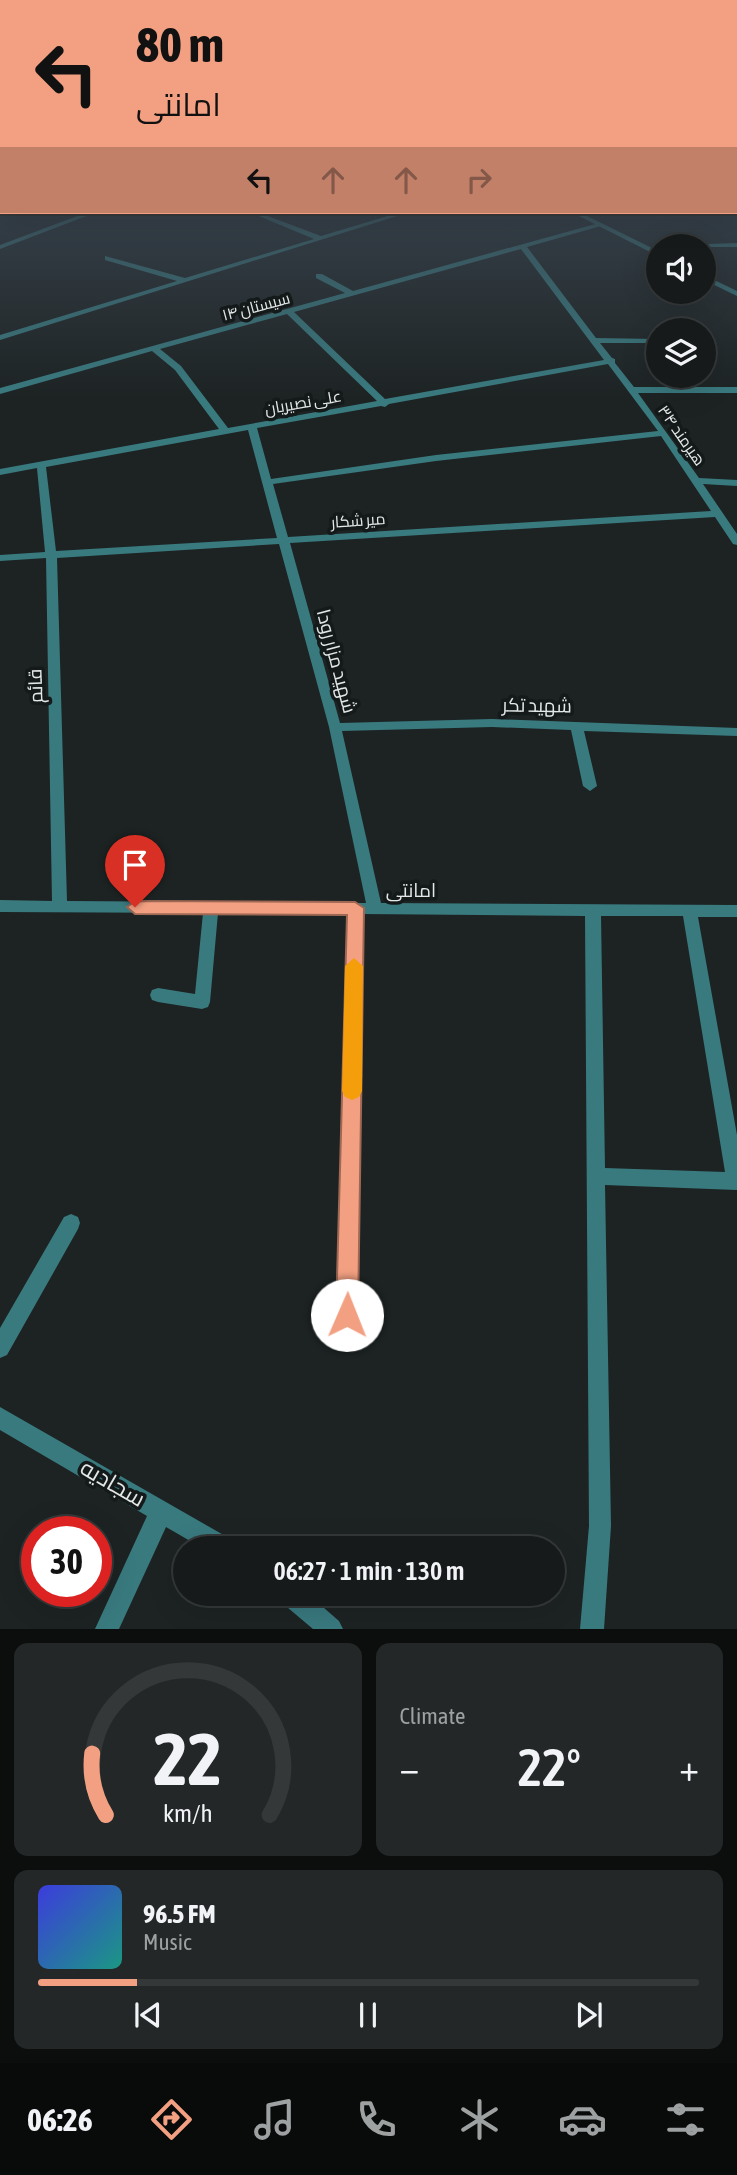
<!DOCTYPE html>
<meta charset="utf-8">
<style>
:root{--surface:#161a1a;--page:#232727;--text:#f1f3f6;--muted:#9ea1a2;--line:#353839;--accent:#f3a082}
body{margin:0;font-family:"Asap Condensed",Cairo,sans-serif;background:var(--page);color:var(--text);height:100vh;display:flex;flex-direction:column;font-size:26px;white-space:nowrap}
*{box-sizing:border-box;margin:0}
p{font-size:23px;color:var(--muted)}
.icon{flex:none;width:38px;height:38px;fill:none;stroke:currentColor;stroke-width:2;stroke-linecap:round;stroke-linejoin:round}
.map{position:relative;height:1629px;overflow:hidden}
.side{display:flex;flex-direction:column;gap:14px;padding:14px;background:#0c0e0e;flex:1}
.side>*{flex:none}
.banner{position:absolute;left:0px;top:0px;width:738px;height:214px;box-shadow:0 7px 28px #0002,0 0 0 2px var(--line);background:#f3a082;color:#111;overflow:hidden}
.tools{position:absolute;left:646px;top:234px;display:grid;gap:14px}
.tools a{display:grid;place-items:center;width:70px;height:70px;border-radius:50%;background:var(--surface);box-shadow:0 7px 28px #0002,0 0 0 2px var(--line);font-size:35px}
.speed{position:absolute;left:21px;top:1516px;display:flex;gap:14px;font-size:35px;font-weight:700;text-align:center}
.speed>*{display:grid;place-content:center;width:91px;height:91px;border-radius:50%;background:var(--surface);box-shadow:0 7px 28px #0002,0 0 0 2px var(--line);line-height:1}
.speed .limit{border:10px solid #d22;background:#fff;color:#111}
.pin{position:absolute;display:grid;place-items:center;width:60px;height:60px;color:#fff;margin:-72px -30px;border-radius:50% 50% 50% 0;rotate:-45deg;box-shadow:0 0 7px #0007}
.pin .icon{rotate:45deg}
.me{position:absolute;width:77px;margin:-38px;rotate:1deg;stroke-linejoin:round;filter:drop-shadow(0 0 5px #0008)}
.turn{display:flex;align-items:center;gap:24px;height:147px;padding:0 21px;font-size:32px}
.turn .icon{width:91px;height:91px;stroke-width:2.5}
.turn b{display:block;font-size:49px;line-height:60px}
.lanes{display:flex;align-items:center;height:66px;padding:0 21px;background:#0003;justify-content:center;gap:35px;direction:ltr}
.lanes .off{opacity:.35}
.big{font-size:52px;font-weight:600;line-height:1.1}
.side .card{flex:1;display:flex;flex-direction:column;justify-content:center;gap:10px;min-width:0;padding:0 24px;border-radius:14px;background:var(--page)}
.side .dial{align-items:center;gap:0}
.dial svg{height:182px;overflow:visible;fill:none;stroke:var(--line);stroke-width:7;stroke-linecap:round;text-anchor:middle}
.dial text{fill:var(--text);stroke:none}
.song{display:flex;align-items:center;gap:21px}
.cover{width:84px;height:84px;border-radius:10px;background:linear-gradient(135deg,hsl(240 70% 55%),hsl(170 70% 35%))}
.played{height:7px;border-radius:4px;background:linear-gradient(90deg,var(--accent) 15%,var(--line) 15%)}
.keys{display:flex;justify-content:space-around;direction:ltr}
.heat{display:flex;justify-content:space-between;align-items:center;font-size:38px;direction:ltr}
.side .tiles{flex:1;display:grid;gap:14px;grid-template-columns:1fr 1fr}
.card:last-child{grid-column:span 2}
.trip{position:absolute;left:173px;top:1536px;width:392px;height:70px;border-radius:35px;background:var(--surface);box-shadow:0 7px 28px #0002,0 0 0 2px var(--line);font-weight:600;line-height:70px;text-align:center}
.tab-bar{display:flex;height:112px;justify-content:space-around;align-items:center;background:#090a0a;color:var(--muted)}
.tab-bar .icon{width:49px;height:49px}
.tab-bar .active{color:var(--accent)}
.tab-bar b{font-size:32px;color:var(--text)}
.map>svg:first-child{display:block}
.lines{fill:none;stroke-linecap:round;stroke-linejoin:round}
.minor{fill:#397a7f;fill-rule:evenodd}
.tertiary{fill:#397a7f;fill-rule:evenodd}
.route{fill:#f3a082;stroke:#9e6854;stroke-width:2}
.slow{fill:#f59e0b}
.labels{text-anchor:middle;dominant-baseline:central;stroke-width:7;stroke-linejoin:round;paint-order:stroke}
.far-street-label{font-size:16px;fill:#e3e7e7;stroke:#14191a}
.street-label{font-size:19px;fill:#e3e7e7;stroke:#14191a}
.near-street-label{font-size:23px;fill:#e3e7e7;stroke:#14191a}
</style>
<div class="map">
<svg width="737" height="1629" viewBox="0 0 737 1629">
<rect width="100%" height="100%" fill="#1d2323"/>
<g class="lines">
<path class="minor" d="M0 187 2 188V192L0 191Z
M88 212H97L0 249V245Z
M249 212H257L321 236 401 212H410L0 340V335L177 281 105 260V256L185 278 314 239Z
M599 223 601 226 527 247 596 338 658 339V343H600L612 358 615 359V363L634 387H737V393H638L699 478 737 480V486L703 484 737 534V545L733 544 715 517 290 543 340 723 492 719 737 728V736L584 731 597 786 590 791 583 786 571 730 492 727 342 731 381 903 737 905V917H698L737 1135V1190L605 1185 611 1526 604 1629H580L589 1526 585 916 362 914 357 1315 354 1322 347 1325 340 1322 337 1315 347 914 218 913 210 1002 208 1007 202 1009 158 1002 152 1000 150 995 152 990 158 988 195 994 203 913 0 912V900L52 901 46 558 0 561V555L45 552 37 468 0 475V469L219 429 175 370 152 351 0 394V388L345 293 316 278V274H322L353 291ZM521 249 604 360 385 399 294 312ZM287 314 377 401 228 428 181 366 160 349ZM608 364 658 431 436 455 271 479 257 428 381 406 385 407 389 404ZM248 430 277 538 56 551 46 467ZM661 436 711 511 288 537 273 484 436 461ZM279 544 329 727 366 903 67 901 57 558ZM601 916H683L725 1172 605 1168Z
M737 243V247H674L677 245Z
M71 1214 78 1217 80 1223 78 1229 7 1355 0 1358V1328L64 1217Z
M0 1407 234 1541 237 1549H204L166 1527 119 1629H95L147 1516 0 1430Z
M277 1594H308L339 1621 343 1629H313L281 1602Z"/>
<path class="tertiary" d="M2 201V206H0V202Z
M571 212H579L658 251V256Z
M704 275 737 291V296L704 280Z"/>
</g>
<linearGradient id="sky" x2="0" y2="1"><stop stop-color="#101313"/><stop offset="0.43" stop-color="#3a4550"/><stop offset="1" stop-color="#3a4550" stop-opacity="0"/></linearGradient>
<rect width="737" height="399" fill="url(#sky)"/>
<path class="route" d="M135 901 355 902 364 908 358 1315 355 1323 347 1326 339 1323 336 1315 347 915 135 914 127 907Z"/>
<path class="slow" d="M354 958 363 966 362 1091 359 1097 352 1100 345 1097 342 1091 345 966Z"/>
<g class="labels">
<g class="far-street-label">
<text transform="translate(256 306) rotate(-15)">سیستان ۱۴</text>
<text transform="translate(303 402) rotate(-10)">علی نصیریان</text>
<text transform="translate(682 435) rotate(55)">هیرمند ۳۴</text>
<text transform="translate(358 520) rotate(-4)">میر شکار</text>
</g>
<g class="street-label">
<text transform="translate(337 661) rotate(75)">شهید مزار رودا</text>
<text transform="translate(35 686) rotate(-92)">قائم</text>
<text transform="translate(537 705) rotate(1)">شهید تکر</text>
<text x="411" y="890">امانتی</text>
</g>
<g class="near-street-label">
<text transform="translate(113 1483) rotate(30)">سجادیه</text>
</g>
</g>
</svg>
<div class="tools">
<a><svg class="icon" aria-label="sound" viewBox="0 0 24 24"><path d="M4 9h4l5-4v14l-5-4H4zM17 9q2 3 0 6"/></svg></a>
<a><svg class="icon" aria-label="layers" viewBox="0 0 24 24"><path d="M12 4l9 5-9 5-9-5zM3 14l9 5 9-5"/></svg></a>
</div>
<div class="speed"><div class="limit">30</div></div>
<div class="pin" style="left:135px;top:907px;background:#d93025"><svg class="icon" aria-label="arrive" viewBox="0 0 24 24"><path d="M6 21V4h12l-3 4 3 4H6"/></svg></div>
<svg class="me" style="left:347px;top:1315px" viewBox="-20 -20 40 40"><circle r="19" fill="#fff"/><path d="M0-13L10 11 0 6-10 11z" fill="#f3a082"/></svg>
<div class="trip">06:27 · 1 min · 130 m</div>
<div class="banner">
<div class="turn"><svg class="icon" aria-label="left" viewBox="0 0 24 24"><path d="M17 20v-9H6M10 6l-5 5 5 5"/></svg><div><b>80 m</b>امانتی</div></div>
<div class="lanes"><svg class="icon" aria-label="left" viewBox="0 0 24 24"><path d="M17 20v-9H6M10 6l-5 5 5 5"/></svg><svg class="icon off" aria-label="ahead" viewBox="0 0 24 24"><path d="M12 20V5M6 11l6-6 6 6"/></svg><svg class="icon off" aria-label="ahead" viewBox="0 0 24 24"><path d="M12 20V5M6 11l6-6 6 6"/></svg><svg class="icon off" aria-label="right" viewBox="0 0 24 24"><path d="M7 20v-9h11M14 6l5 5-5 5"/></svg></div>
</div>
</div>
<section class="side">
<div class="tiles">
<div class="card dial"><svg viewBox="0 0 100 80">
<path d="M14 69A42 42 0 1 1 86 69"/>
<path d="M14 69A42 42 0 0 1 8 42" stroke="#f3a082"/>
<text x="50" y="56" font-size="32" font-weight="700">22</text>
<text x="50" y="72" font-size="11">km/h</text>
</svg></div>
<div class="card"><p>Climate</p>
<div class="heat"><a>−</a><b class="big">22°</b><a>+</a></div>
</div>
<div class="card">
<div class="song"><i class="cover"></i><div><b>96.5 FM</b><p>Music</p></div></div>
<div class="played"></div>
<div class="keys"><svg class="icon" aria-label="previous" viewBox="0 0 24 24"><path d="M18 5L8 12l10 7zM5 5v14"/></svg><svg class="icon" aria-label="pause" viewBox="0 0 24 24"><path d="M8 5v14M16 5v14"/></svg><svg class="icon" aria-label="next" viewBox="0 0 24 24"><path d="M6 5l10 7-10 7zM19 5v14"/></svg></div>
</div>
</div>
</section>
<nav class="tab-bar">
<b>06:26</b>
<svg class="icon active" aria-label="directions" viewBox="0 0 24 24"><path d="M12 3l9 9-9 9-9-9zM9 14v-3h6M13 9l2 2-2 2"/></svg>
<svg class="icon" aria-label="music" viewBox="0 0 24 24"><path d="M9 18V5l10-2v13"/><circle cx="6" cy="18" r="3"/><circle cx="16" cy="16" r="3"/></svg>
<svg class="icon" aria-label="phone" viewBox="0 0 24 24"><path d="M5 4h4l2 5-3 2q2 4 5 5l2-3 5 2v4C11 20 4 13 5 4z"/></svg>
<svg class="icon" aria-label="climate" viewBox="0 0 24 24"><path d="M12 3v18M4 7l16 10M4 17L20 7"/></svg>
<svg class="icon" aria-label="car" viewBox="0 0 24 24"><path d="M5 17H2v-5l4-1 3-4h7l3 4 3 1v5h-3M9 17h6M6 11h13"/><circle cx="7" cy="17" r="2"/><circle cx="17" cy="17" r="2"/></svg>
<svg class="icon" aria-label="filters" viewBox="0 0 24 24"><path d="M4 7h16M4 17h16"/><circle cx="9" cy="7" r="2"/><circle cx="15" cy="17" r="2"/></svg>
</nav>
